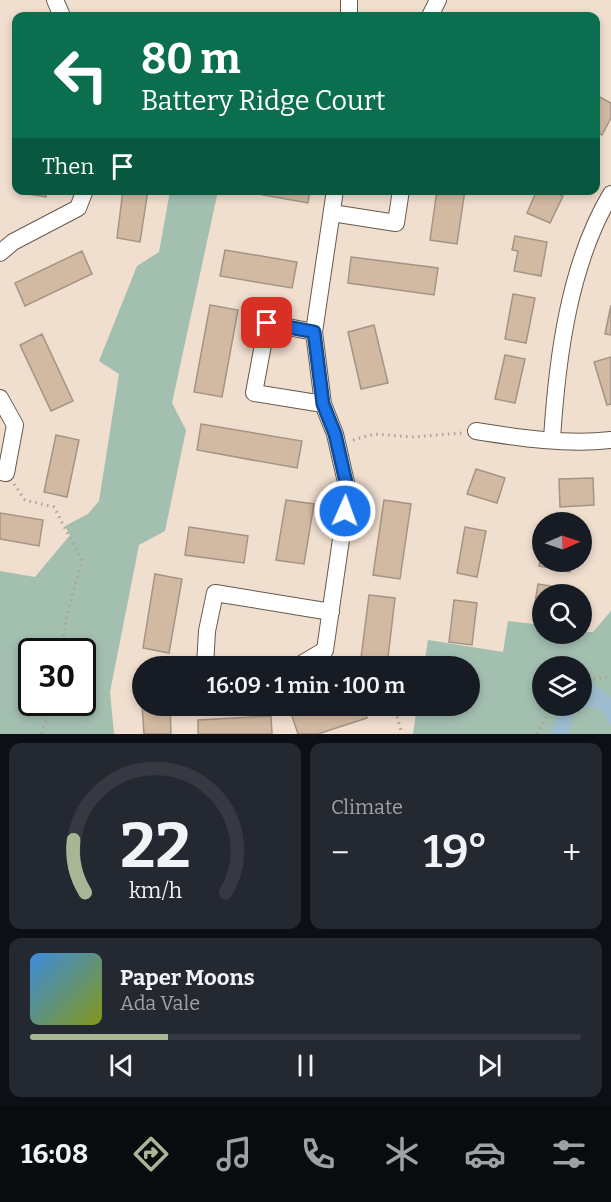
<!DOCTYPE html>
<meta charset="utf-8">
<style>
:root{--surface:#171b24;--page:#242831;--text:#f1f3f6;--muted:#9ea1a6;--line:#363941;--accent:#a8b695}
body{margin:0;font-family:Bitter,serif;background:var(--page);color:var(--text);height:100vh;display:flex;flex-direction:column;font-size:22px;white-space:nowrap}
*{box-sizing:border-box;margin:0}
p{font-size:20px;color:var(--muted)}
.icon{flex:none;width:33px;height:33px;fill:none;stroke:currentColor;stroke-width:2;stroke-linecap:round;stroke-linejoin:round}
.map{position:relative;height:734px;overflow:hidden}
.details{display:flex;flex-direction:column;gap:9px;padding:9px;background:#0d0f14;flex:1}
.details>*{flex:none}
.guide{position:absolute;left:12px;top:12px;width:588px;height:183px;border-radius:12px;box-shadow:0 3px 9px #0003;background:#0b6e4f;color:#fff;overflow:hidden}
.needle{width:39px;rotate:88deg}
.tools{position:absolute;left:532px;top:512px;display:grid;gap:12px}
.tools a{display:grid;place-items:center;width:60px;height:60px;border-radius:50%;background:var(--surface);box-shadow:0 3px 9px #0003;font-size:30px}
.speed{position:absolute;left:18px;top:638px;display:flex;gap:12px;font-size:30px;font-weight:700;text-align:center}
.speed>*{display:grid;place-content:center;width:78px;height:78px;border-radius:50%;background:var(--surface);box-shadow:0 3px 9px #0003;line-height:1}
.speed .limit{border:3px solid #111;border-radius:9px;background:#fff;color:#111}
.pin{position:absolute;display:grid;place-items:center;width:51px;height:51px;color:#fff;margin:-26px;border-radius:12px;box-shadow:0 3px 9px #0006}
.me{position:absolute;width:66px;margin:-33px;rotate:2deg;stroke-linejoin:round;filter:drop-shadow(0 0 4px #0008)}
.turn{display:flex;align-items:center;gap:21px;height:126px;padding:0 30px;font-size:27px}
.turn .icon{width:78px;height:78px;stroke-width:2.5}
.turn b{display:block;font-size:42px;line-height:51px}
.then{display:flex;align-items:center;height:57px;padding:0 30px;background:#0003;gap:12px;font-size:22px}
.big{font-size:45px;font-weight:600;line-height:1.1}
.details .tile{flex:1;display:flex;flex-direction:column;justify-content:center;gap:9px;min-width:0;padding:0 21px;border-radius:12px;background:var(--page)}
.details .dial{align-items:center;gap:0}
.dial svg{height:156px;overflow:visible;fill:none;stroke:var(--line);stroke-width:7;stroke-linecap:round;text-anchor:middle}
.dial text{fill:var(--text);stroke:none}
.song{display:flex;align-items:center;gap:18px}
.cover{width:72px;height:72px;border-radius:9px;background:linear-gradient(135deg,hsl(210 70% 55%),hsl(70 70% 35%))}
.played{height:6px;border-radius:3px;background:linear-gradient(90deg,var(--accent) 25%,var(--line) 25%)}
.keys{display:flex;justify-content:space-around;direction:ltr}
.heat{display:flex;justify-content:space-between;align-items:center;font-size:33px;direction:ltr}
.details .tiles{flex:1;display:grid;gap:9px;grid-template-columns:1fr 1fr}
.tile:last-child{grid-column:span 2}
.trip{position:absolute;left:132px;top:656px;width:348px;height:60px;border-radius:30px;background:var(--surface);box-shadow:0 3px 9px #0003;font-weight:600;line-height:60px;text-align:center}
.tabs{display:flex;height:96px;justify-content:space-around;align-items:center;background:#090b0e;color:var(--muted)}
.tabs .icon{width:42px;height:42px}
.tabs .on{color:var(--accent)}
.tabs b{font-size:27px;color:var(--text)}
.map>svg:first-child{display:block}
.green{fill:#a2bfb0;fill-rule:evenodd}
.water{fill:#9ebccf}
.building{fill:#d2b9a2;stroke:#a59485;stroke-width:1.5}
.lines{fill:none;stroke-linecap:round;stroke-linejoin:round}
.minor-casing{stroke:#68594b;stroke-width:18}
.path{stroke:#afa194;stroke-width:3;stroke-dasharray:1.5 4.5;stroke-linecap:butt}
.minor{stroke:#fff;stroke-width:16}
.route-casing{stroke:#114b97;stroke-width:15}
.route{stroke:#1a73e8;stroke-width:10}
</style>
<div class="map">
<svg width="611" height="734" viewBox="0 0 611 734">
<rect width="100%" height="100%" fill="#f0dece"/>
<path class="green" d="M170 191H218L172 403 186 430 165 531 139 545 110 692 114 734H0V571L35 577 70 535 65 526 88 514 99 501 119 374 99 361 137 266 159 252ZM32 651H82V702H32Z
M611 611V734H413L417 705H470V666H424L428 640 503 652 508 621 543 625V633L593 632ZM543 666H582V705H543Z"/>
<path class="water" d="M591 683 611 697V725L601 709C575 700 574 712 569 734H550L562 705H582V684Z"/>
<path class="building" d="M596 95 611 103V118L602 135 596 132Z
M22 190H47L46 197 22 193Z
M123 190H148L140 242 117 238Z
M236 190H310L308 203Z
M437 190H465L457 244 430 240Z
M537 190H551L563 196 550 223 527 213Z
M515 236 547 242 541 276 514 271 518 251 512 250Z
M225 250 297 262 292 288 220 276Z
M82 251 92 274 25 306 15 283Z
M351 257 438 268 434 295 348 283Z
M513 294 535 298 526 343 505 339Z
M210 305 238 310 222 397 194 392Z
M611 305V335L605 334Z
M374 325 388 383 361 389 348 332Z
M42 334 73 401 51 411 20 345Z
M505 355 525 359 515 403 495 399Z
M611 357V404L607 405 594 362Z
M201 424 302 441 297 468 197 450Z
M56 435 79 440 67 497 44 492Z
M476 469 505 478 497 503 467 494Z
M593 478 594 505 560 507 559 479Z
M286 500 314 504 304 564 276 560Z
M384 500 411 504 400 579 373 575Z
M0 513 43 520 39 546 0 539Z
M189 527 248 536 244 563 185 555Z
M465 527 486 531 477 577 457 573Z
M543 545V561H573L570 572 539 566Z
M155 574 182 579 169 653 143 648Z
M538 584 563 588 562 594H543V617L533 615Z
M369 595 395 598 387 666H360Z
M454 600 477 603 472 645 449 642Z
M140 674H142V705H170L171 734H144Z
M315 705H363L367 718 318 734H298L291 713Z
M271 716 272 734H198V720Z"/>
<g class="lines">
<defs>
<path id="minor" d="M55 0 62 16
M349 0V16
M430 16 438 0
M332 213 396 223 401 190
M0 253 13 242 78 208 85 190
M314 332 267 323 254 393 323 404
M0 398 15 425 6 473 0 472
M476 431C520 438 567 445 611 440
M552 439C557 359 569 264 611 194
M205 666 207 631 215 593 331 612
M298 666 325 650 348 491 335 434 323 404 314 332 335 190"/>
</defs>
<use href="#minor" class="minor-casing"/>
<path class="path" d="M353 440 374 434 412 437 462 433
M14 484 25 500 54 507 82 561 67 615 61 651
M334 660 339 666
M582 682 604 677 611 678
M394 705 402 734
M42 734 51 702
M537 734 553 705"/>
<use href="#minor" class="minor"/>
</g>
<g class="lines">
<defs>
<path id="route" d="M267 323 314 332 323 404 335 434 348 491 345 511"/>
</defs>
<use href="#route" class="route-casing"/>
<use href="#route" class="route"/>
</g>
</svg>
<div class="tools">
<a><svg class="needle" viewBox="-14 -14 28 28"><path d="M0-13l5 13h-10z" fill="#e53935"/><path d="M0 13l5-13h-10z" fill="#9ea1a6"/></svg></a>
<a><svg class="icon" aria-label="search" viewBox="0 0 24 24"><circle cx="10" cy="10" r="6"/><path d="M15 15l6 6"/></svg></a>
<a><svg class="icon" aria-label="layers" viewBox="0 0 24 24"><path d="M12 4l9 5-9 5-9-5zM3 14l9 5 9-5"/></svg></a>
</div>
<div class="speed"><div class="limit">30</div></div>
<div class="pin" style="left:267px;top:323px;background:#d93025"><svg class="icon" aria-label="arrive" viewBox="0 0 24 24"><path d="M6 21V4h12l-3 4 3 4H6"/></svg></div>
<svg class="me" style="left:345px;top:511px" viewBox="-20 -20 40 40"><circle r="17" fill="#1a73e8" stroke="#fff" stroke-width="3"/><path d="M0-11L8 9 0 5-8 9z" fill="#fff"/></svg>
<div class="trip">16:09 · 1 min · 100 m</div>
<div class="guide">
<div class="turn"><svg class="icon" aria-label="left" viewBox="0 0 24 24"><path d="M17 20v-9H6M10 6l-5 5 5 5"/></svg><div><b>80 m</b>Battery Ridge Court</div></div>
<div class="then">Then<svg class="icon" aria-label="arrive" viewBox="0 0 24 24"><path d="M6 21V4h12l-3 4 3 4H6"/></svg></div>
</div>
</div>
<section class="details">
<div class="tiles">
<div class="tile dial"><svg viewBox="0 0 100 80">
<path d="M14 69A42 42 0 1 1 86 69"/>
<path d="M14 69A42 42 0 0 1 8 42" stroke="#a8b695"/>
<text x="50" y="56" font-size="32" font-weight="700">22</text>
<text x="50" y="72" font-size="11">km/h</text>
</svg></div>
<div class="tile"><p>Climate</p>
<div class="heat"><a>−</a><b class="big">19°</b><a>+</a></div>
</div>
<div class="tile">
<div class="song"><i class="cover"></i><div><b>Paper Moons</b><p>Ada Vale</p></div></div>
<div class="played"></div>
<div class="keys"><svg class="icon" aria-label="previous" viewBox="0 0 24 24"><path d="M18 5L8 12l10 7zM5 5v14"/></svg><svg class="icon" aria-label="pause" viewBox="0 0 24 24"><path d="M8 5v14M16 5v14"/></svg><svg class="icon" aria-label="next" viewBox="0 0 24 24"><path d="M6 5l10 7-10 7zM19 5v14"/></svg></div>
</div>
</div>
</section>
<nav class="tabs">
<b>16:08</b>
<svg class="icon on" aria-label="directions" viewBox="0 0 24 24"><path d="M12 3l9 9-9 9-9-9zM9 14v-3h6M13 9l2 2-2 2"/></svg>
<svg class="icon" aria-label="music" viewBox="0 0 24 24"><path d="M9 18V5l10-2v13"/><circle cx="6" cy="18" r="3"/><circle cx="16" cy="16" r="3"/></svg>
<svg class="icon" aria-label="phone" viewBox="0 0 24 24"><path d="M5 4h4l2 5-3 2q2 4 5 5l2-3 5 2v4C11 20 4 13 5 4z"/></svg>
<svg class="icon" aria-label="climate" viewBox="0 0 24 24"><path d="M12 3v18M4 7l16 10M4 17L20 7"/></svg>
<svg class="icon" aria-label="car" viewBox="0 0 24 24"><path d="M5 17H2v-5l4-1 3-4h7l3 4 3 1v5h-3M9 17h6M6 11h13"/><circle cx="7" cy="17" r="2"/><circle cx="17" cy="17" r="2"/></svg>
<svg class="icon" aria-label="filters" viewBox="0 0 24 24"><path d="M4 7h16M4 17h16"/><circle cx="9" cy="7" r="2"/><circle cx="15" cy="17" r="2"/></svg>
</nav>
